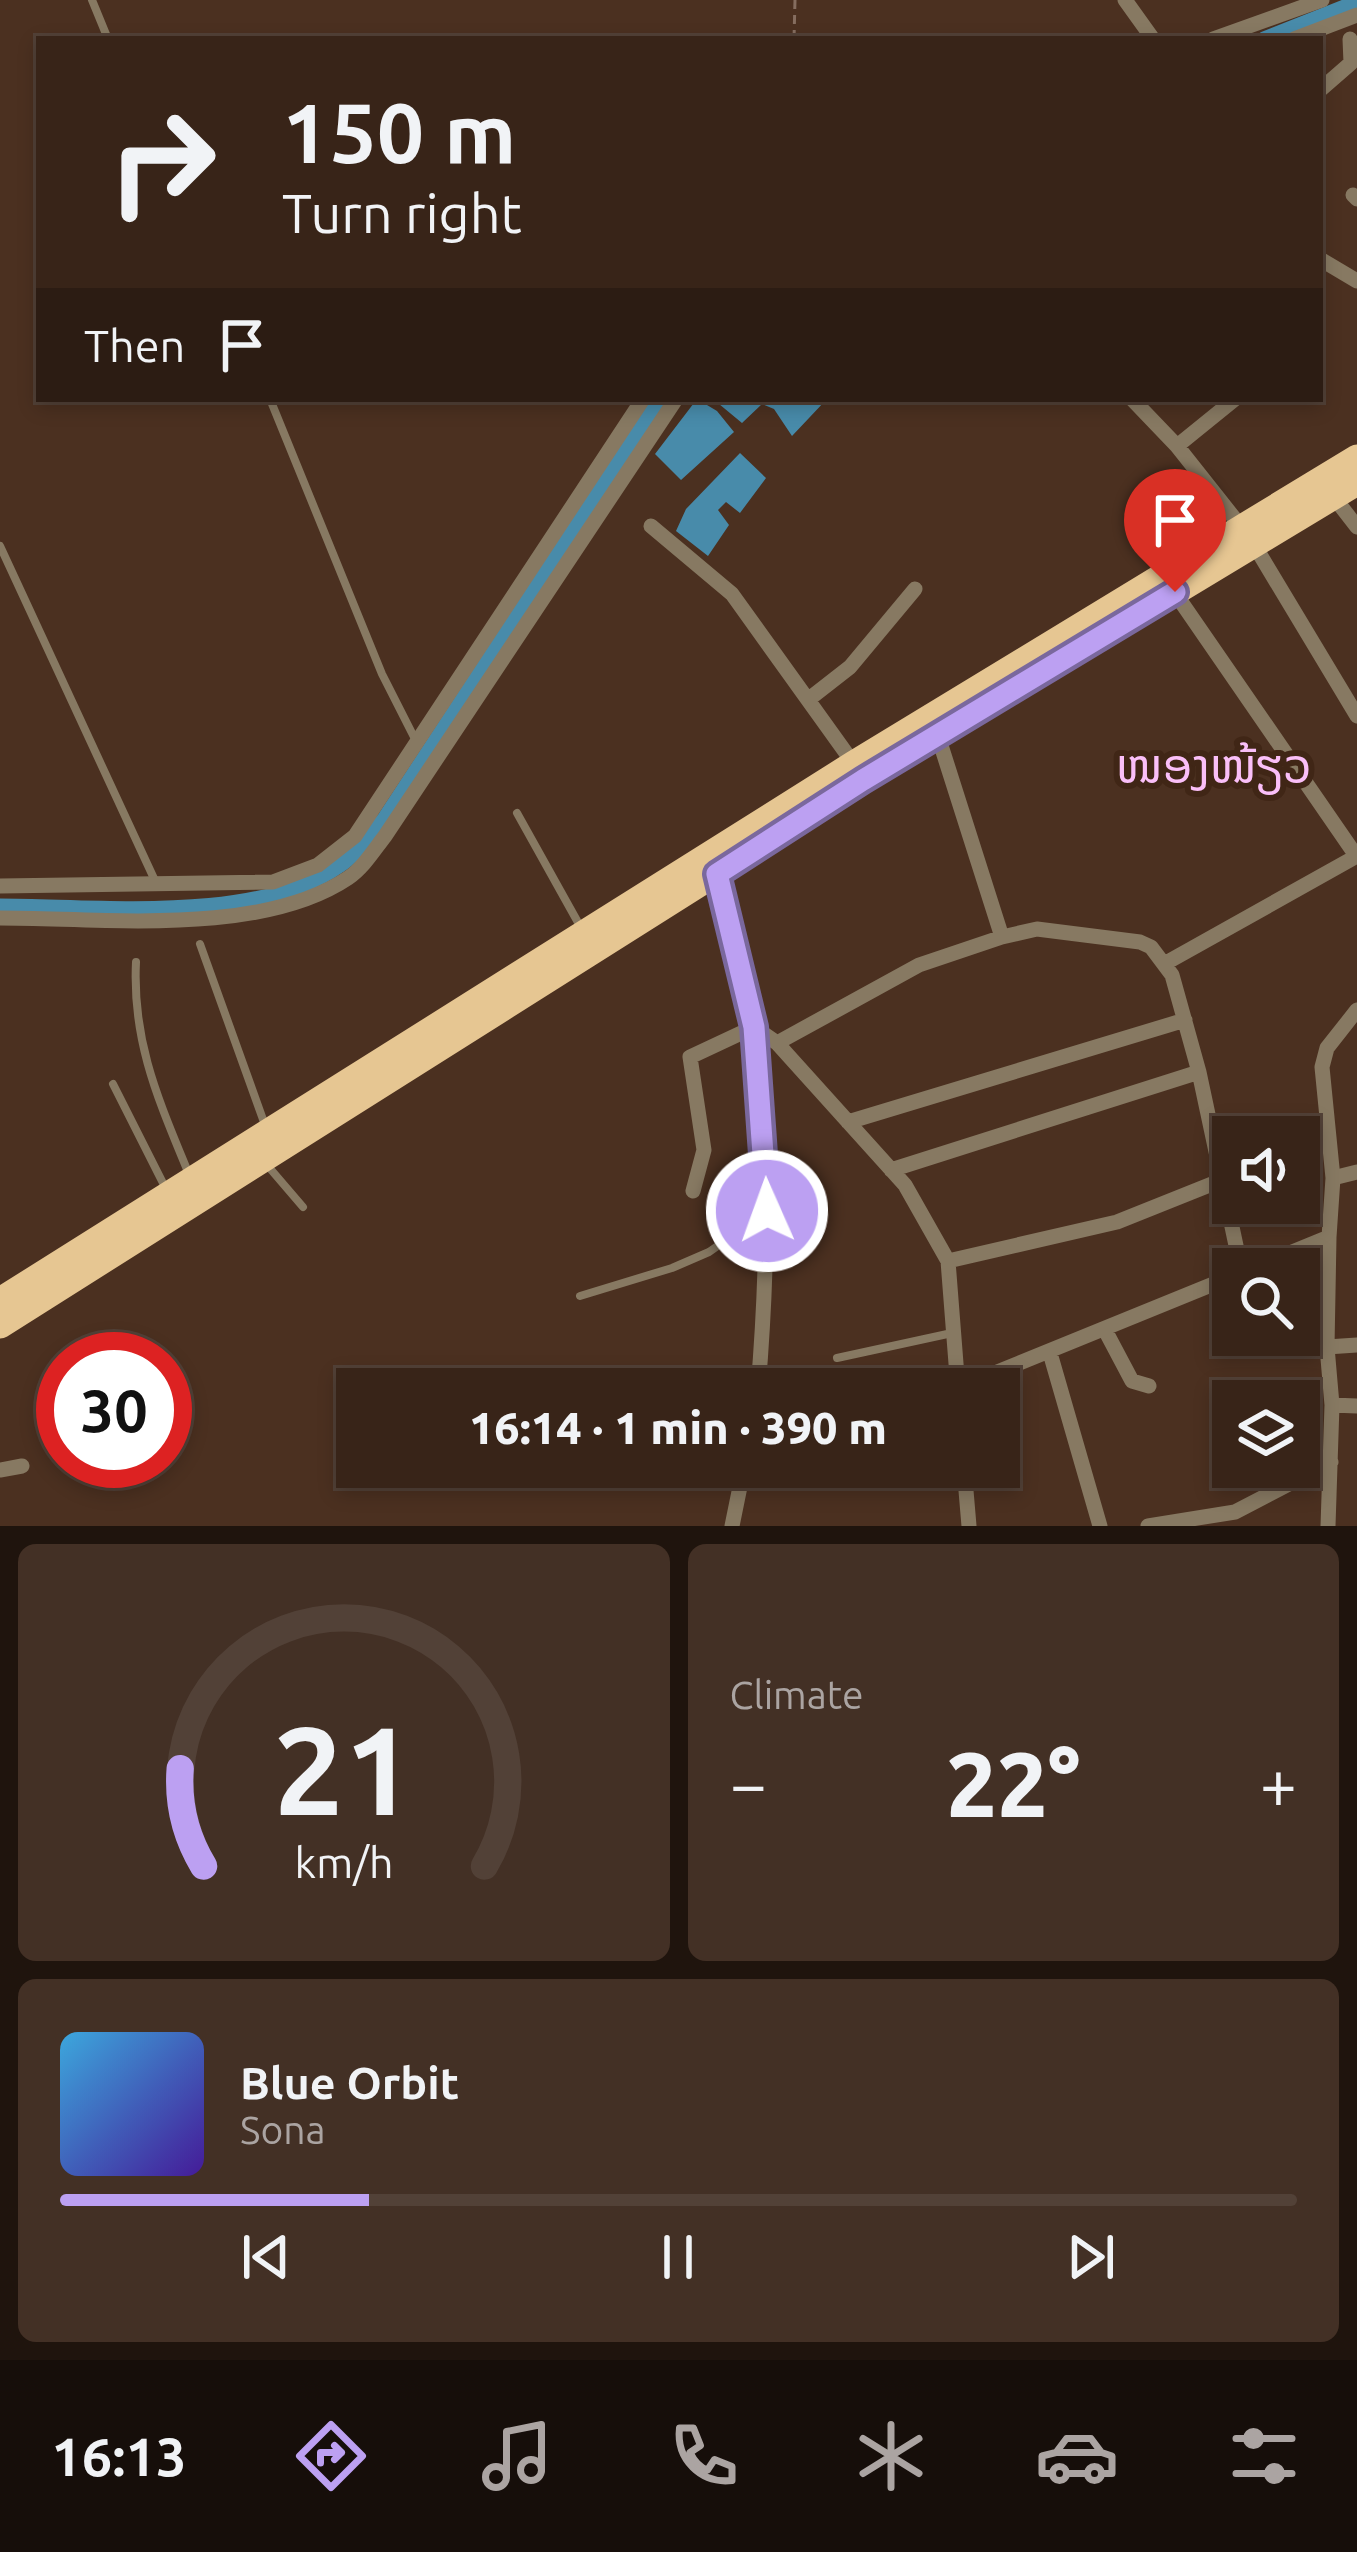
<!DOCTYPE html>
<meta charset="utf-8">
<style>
:root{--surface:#382418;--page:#433025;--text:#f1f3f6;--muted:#aba4a2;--line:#524137;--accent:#bca0f2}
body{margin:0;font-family:Ubuntu,"Noto Sans Lao",sans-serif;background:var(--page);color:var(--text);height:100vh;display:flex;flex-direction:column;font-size:45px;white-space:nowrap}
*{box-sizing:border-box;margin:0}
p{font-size:39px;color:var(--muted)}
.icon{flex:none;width:66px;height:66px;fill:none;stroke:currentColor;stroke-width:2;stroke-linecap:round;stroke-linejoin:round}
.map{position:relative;height:1526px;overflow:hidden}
.details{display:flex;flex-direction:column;gap:18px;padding:18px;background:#1f140d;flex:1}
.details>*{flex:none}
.hud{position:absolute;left:36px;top:36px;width:1287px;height:366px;border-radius:0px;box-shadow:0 6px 18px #0003,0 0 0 3px var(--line);background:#382418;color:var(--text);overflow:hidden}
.controls{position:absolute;left:1212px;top:1116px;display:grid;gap:24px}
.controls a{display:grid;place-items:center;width:108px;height:108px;border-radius:0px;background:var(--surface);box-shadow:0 6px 18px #0003,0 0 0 3px var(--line);font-size:60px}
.speed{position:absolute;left:36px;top:1332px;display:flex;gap:24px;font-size:60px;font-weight:700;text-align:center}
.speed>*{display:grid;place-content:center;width:156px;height:156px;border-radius:50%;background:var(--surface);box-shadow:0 6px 18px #0003,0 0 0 3px var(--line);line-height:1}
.speed .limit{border:18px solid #d22;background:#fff;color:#111}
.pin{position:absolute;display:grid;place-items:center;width:102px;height:102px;color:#fff;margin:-123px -51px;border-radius:50% 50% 50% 0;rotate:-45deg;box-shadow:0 0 12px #0007}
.pin .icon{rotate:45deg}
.me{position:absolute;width:132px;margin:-66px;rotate:358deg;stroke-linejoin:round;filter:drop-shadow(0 0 9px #0008)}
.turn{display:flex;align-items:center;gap:42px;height:252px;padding:0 48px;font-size:54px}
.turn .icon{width:156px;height:156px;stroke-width:2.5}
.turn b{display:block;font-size:84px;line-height:102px}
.then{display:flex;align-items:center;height:114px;padding:0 48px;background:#0003;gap:24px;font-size:45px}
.big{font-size:90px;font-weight:800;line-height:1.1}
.details .card{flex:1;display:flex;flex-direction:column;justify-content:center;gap:18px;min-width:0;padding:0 42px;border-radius:18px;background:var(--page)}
.details .dial{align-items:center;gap:0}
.dial svg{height:312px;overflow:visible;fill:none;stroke:var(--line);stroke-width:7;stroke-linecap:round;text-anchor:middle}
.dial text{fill:var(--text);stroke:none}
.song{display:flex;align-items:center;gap:36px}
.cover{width:144px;height:144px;border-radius:18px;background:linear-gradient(135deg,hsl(200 70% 55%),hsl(260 70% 35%))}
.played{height:12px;border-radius:6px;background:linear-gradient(90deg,var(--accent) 25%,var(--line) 25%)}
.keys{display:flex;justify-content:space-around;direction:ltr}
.heat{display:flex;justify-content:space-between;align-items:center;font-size:66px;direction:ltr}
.details .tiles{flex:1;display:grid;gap:18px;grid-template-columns:1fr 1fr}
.card:last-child{grid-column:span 2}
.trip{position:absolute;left:336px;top:1368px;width:684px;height:120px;border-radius:0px;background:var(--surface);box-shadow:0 6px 18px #0003,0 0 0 3px var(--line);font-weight:800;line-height:120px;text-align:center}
.tabs{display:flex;height:192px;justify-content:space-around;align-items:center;background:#160e0a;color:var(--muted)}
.tabs .icon{width:84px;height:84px}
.tabs .on{color:var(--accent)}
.tabs b{font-size:54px;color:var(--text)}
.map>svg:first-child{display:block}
.water{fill:#488baa}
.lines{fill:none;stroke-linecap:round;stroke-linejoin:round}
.canal{stroke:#488baa;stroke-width:15}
.path{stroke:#856d5f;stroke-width:3;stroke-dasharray:9 6;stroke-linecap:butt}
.service{stroke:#877962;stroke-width:8}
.minor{stroke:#877962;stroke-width:15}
.trunk{stroke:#e6c692;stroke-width:27}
.route-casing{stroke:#7a689d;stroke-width:30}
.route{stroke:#bca0f2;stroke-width:21}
.labels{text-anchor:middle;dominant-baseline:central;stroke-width:12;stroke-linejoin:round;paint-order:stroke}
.quarter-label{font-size:48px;fill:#fabff8;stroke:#402616}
</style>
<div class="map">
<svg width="1357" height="1526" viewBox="0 0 1357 1526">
<rect width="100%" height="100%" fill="#4b3020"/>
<path class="water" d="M697 399 717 411 734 432 681 480 655 454Z
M713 399H826V400L792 436 774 409 762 404 742 423Z
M740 453 766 478 740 513 726 502 718 510 729 525 708 556 676 531 686 509Z"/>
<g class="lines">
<path class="canal" d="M1264 39 1357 2
M0 906C99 906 257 924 339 866 356 855 370 834 384 819L659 399"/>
<path class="path" d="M794 39 795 0"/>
<path class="service" d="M92 0 108 39
M270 399 382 674 415 739
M0 546 157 885
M517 813 580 926
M200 944 265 1125
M136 962C132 1044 160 1103 190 1177
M113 1084 167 1191
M267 1165 303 1207
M580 1296 672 1268 709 1252 766 1212
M837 1358 952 1333"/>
<path class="minor" d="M1125 0 1153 39
M1213 39 1322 0
M1294 39 1357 15
M1320 90 1351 63 1350 39
M1353 195 1357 199
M1320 259 1357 281
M1132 399 1177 446 1242 528
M1177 446 1235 399
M1333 496 1357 527
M651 526 732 594 854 764
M1253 543 1357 716
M1175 593 1357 857
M809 699 850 667 915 589
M716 870C729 922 747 977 754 1031 770 1151 768 1269 758 1389
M0 886 273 882 318 865 355 836 643 399
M0 918C103 918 260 937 348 878 363 868 374 850 385 836L676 399
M1002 937 1037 929 1140 942 1151 947 1172 975 1199 1072 1241 1269
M1164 964 1357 856
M777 1043 919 965 1002 937 938 736
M848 1122 1185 1020
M891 1170 1199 1072
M1333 1178 1357 1172
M693 1191 704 1150 690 1057 754 1027 777 1043 905 1185 948 1261 958 1389
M948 1261 1117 1222 1222 1180
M1251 1269 1329 1237
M1105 1330 1132 1381 1149 1386
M1327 1347 1357 1345
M1050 1353 1100 1526
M958 1388 1233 1276
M1332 1405 1357 1406
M964 1467 969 1526
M0 1470 22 1466
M732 1526 744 1467
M1148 1526 1235 1512 1331 1462
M1328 1526 1332 1405 1327 1347 1329 1237 1333 1178 1322 1067 1327 1048 1357 1010"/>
<path class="trunk" d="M0 1301 854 764 1357 458
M0 1325 863 780 1357 482"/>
</g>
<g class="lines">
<defs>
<path id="route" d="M767 1211 754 1027 717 874 863 780 1175 592"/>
</defs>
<use href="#route" class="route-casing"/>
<use href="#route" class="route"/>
</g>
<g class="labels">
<g class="quarter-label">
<text x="1214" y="765">ໜອງໜ້ຽວ</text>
</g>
</g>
</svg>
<div class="controls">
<a><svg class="icon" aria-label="sound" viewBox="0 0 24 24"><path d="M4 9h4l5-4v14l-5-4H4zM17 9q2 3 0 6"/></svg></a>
<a><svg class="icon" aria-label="search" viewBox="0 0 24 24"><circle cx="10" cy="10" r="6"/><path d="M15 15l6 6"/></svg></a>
<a><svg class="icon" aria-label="layers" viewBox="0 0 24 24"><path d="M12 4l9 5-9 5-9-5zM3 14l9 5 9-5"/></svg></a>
</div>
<div class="speed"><div class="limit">30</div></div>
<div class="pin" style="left:1175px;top:592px;background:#d93025"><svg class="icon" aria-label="arrive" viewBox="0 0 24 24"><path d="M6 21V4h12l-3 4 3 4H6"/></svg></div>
<svg class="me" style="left:767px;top:1211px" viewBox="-20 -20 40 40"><circle r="17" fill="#bca0f2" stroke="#fff" stroke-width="3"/><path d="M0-11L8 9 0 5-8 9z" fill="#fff"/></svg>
<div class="trip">16:14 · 1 min · 390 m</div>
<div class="hud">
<div class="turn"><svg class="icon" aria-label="right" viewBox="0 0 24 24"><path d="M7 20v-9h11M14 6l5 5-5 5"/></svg><div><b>150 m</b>Turn right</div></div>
<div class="then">Then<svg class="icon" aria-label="arrive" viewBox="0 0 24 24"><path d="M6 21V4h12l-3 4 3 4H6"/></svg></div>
</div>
</div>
<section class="details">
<div class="tiles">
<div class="card dial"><svg viewBox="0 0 100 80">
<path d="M14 69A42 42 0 1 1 86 69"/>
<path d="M14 69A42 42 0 0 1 8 44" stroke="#bca0f2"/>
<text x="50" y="56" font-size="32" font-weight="700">21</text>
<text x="50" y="72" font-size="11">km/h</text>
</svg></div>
<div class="card"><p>Climate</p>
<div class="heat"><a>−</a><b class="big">22°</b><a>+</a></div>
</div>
<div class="card">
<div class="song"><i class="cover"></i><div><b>Blue Orbit</b><p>Sona</p></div></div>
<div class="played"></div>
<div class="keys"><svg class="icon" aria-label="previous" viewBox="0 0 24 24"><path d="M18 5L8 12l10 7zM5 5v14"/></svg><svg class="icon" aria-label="pause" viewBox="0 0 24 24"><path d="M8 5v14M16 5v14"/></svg><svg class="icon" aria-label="next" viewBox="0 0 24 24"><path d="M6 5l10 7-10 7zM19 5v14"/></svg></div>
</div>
</div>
</section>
<nav class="tabs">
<b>16:13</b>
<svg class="icon on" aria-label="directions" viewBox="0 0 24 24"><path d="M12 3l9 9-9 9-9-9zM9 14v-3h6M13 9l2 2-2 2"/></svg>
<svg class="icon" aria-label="music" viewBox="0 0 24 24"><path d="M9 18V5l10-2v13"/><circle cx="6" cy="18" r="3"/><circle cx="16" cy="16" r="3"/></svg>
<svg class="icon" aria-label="phone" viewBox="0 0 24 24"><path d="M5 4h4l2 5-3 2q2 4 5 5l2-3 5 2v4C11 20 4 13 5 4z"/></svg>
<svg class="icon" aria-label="climate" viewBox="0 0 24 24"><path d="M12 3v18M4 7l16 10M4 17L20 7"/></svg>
<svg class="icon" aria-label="car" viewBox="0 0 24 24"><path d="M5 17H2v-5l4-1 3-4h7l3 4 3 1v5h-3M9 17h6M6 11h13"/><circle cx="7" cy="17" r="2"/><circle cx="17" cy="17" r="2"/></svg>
<svg class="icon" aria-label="filters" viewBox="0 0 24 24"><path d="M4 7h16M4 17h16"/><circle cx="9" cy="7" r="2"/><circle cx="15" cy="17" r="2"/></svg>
</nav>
